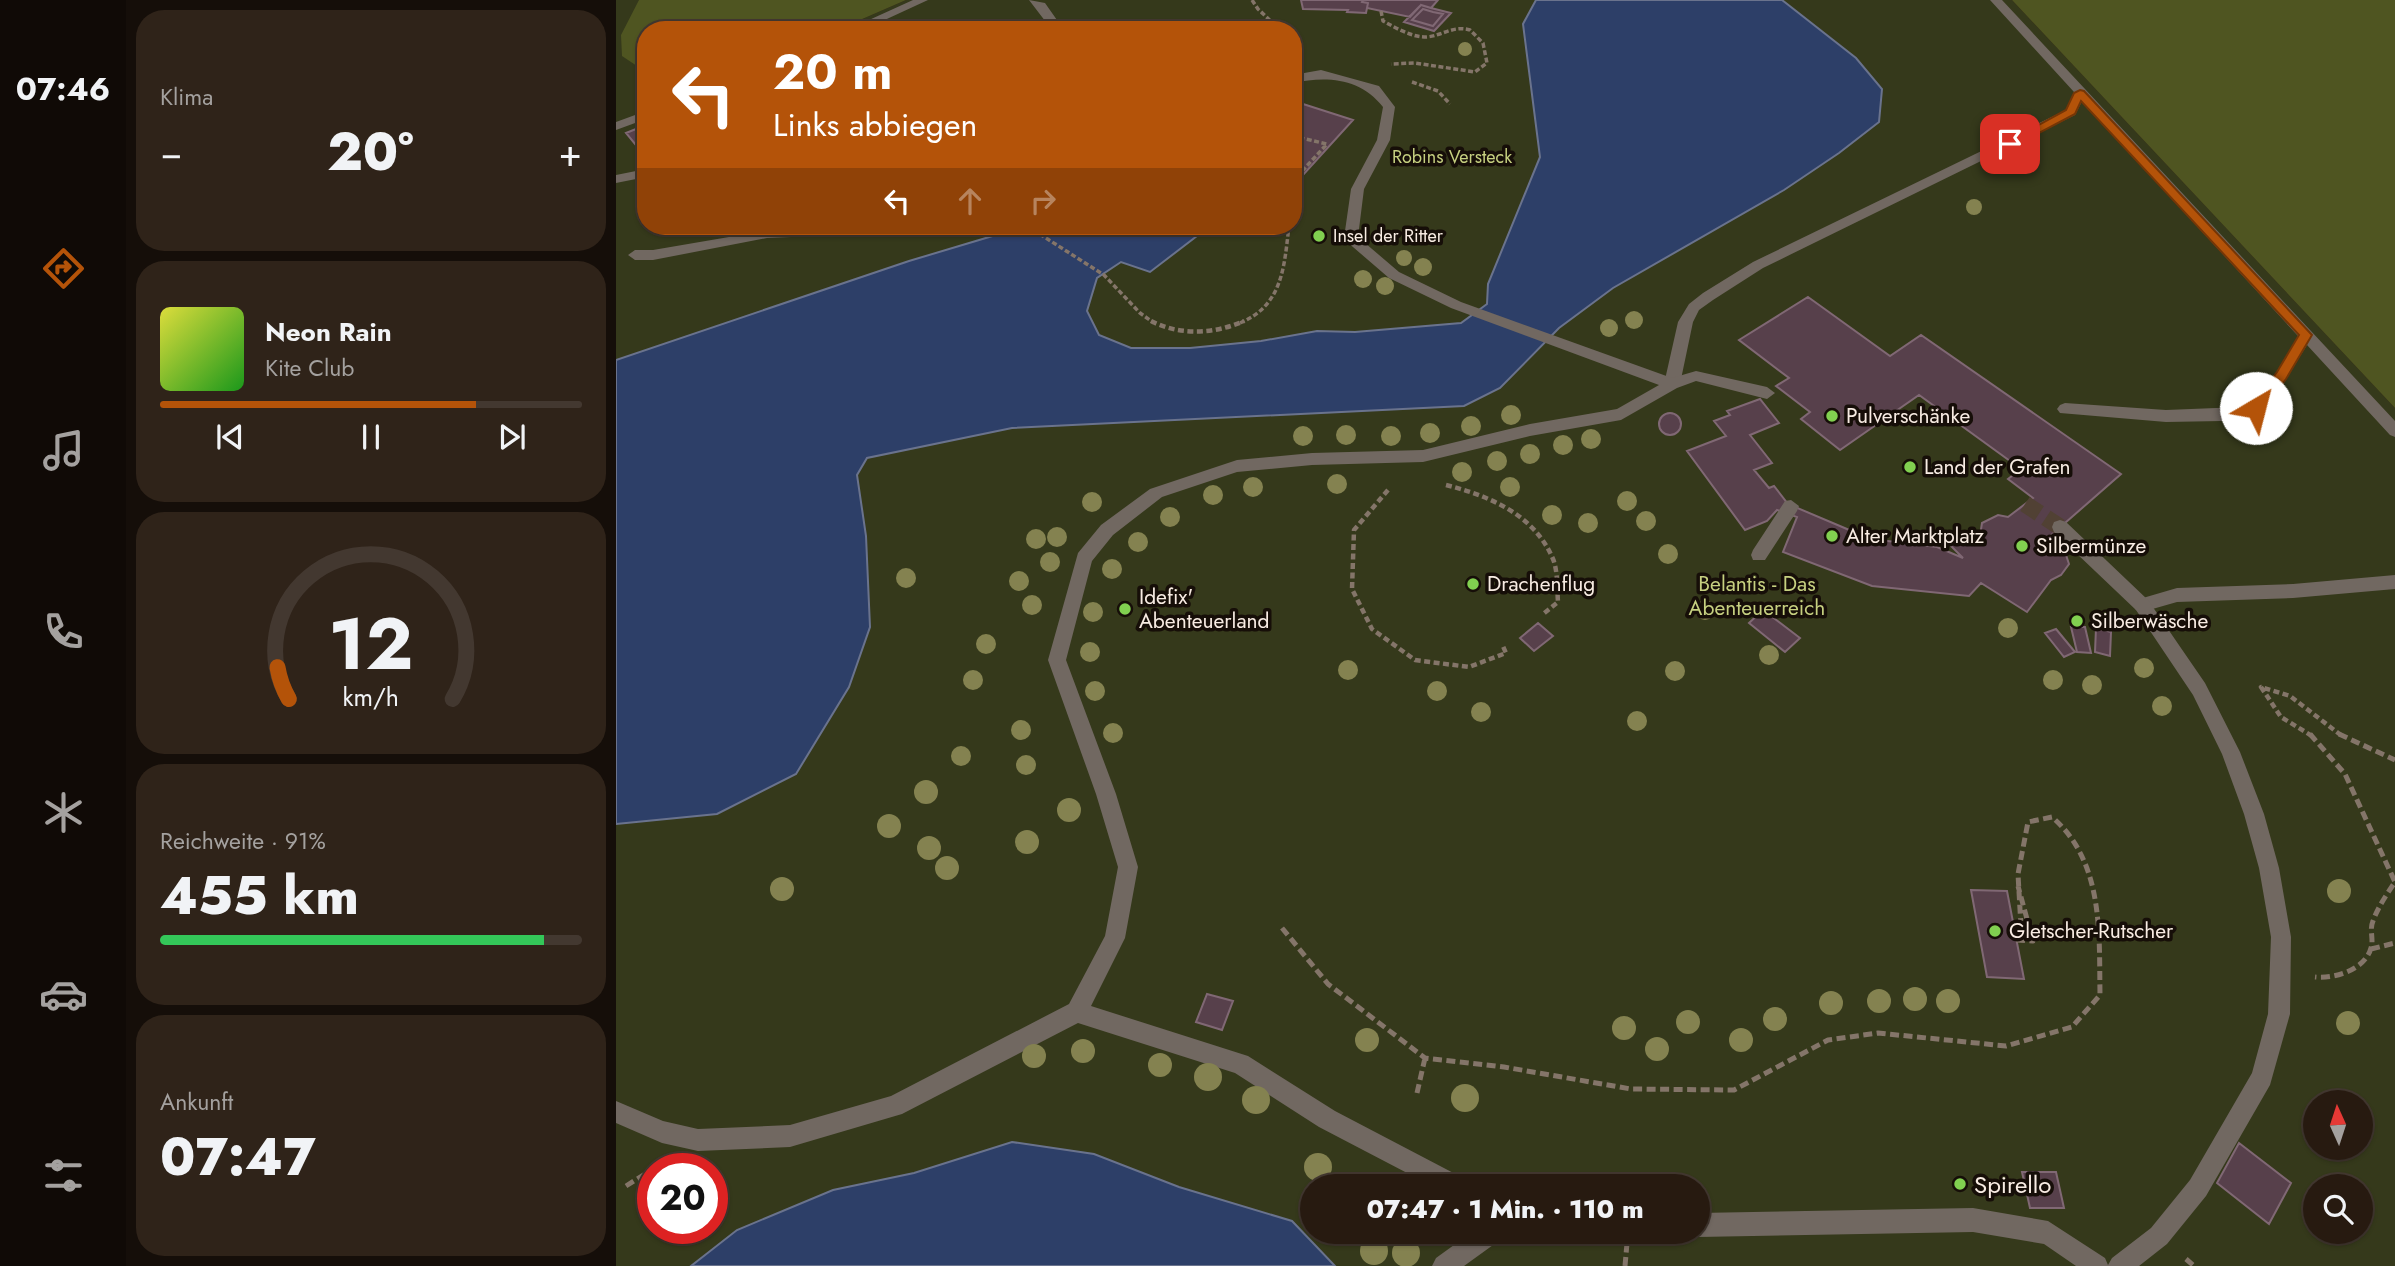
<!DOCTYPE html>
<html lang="de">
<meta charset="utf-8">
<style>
:root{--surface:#271a10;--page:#2f2319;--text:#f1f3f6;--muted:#a4a19f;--line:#433830;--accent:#b45309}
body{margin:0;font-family:Jost,sans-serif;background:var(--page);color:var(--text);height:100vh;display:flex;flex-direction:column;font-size:26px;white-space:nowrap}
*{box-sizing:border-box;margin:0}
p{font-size:23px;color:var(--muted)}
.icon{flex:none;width:38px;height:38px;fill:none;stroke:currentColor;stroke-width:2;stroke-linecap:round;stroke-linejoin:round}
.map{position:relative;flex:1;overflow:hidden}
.side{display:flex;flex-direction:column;gap:10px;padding:10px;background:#150e09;width:490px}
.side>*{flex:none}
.guide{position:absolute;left:21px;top:21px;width:665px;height:214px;border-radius:28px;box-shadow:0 2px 5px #0004,0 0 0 2px var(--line);background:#b45309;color:#fff;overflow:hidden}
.needle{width:46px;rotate:357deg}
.fabs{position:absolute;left:1687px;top:1090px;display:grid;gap:14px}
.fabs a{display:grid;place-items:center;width:70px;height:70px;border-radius:50%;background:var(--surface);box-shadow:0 2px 5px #0004,0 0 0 2px var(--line);font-size:35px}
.speed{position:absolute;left:21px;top:1153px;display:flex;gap:14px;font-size:35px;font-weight:700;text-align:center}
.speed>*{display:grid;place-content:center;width:91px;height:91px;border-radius:50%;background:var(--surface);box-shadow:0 2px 5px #0004,0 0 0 2px var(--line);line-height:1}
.speed .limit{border:10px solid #d22;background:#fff;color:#111}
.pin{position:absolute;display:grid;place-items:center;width:60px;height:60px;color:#fff;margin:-30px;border-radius:14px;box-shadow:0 4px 10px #0006}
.me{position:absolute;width:77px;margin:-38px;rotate:37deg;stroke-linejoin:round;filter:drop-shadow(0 0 5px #0008)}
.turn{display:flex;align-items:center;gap:24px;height:147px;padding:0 21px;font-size:32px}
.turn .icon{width:91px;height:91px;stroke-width:2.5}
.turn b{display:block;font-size:49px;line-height:60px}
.lanes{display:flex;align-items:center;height:66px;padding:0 21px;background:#0003;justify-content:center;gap:35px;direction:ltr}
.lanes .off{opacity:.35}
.big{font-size:52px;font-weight:800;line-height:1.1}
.side .widget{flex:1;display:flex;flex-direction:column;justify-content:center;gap:10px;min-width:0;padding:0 24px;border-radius:28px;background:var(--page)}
.side .dial{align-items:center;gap:0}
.dial svg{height:182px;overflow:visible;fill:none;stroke:var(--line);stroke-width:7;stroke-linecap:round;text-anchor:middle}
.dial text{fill:var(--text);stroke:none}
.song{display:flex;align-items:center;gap:21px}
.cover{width:84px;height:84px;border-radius:10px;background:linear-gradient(135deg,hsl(60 70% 55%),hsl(120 70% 35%))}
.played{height:7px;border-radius:4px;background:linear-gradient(90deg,var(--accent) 75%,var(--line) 75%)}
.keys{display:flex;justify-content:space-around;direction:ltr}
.heat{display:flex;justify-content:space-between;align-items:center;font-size:38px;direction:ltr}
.charge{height:10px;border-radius:5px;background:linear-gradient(90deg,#34c759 91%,var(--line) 0)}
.trip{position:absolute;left:684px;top:1174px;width:410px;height:70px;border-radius:35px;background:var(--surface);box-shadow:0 2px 5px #0004,0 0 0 2px var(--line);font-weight:800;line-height:70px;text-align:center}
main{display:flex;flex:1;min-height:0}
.dock{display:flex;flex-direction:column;width:126px;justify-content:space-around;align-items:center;background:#100a06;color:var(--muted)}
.dock .icon{width:49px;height:49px}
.dock .selected{color:var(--accent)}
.dock b{font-size:32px;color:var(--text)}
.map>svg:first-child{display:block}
.green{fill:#35391b;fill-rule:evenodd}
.forest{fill:#4f5521}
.water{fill:#2d3f68;stroke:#6a738d;stroke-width:2}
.building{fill:#57404b;stroke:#806874;stroke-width:2}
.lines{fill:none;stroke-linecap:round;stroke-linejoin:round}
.street-tunnel{stroke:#514134;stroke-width:17;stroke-dasharray:17 8;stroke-linecap:butt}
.path-far2{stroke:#847569;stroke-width:3.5;stroke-dasharray:5 2.5;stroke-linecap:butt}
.path-far1{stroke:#847569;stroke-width:4.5;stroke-dasharray:6 3.5;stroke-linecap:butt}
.path{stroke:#847569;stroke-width:5;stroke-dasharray:9 4.5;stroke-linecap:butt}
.lane{fill:#716861;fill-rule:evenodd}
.street{fill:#716861;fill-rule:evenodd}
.tree{fill:#848250}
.route{fill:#b45309;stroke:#753606;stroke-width:2}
.poi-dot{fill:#81d050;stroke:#160e08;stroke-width:2.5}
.labels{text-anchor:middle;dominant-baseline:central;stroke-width:7;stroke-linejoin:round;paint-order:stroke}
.far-park-label{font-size:18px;fill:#c6d080;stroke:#160e08}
.far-poi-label{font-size:18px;fill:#f8ece3;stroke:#160e08;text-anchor:start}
.poi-label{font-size:21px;fill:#f8ece3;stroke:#160e08;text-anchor:start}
.park-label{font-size:21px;fill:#c6d080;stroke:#160e08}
.near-poi-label{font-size:24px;fill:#f8ece3;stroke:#160e08;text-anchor:start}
</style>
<main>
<nav class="dock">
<b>07:46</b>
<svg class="icon selected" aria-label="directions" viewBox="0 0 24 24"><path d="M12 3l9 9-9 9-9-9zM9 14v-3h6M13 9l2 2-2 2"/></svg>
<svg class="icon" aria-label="music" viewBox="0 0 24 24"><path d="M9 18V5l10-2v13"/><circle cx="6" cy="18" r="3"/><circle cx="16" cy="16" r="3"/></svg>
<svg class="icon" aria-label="phone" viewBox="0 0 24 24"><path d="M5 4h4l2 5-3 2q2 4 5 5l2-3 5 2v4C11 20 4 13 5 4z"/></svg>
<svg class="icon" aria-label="climate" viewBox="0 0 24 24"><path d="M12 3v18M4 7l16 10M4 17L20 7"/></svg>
<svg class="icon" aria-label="car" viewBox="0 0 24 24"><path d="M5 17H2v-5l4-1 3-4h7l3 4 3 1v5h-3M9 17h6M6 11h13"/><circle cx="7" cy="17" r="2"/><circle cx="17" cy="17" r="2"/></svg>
<svg class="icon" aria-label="filters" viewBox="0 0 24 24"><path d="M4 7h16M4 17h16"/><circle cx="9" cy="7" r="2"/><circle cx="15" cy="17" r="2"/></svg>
</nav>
<section class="side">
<div class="widget"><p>Klima</p>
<div class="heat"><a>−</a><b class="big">20°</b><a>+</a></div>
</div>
<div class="widget">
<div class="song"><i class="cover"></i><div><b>Neon Rain</b><p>Kite Club</p></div></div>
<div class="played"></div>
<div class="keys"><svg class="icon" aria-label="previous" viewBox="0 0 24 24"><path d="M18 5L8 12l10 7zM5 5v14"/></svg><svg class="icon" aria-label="pause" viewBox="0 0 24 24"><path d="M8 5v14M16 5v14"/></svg><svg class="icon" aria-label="next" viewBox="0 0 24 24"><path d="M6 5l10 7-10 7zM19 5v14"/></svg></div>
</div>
<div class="widget dial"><svg viewBox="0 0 100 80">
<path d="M14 69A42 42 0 1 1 86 69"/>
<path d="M14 69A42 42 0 0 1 9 55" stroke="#b45309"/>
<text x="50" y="56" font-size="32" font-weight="700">12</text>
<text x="50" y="72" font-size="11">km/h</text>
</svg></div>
<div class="widget"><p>Reichweite · 91%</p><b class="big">455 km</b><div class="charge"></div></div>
<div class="widget"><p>Ankunft</p><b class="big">07:47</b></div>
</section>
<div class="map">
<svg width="1779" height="1266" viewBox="0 0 1779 1266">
<rect width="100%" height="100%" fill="#342315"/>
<path class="green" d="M0 0H23L22 70 30 72V226H677V30H221L290 0H1396L1779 408V1266H0ZM1699 1102H1745V1148H1699ZM37 1169H96V1228H37ZM696 1186H1082V1232H696ZM1699 1186H1745V1232H1699Z"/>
<path class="forest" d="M23 0H290L221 30H30V72L6 56 5 35Z
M1396 0H1779V408Z"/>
<path class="water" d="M920 0H1166L1240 58 1266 89 1263 122 1223 153 1168 190 997 288 943 328 884 388 848 406 396 428 251 458 241 475 250 536 254 627 233 687 180 774 101 814 0 824V360L293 261 410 226H594L534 272 505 262 481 278 471 311 483 335 515 348H574L645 341 701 331 739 332 845 323 871 304 872 284 924 157 907 24Z
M396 1142 478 1154 563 1187 676 1221 719 1266H75L121 1230 217 1190 298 1173Z"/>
<path class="building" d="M685 0H747L746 2 752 3 750 13 731 12 732 10 687 9Z
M747 0H822L815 8 805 5 794 17 751 8 752 3 746 2Z
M805 5 815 8 835 13 818 31 788 22Z
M807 9 817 12 827 14 817 26 796 20Z
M687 104 737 120 677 186V115Z
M30 125V148L24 150 10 133Z
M1192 297 1274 356 1305 335 1505 474 1433 537 1449 552 1453 564 1445 575 1435 580 1411 612 1365 583 1353 596 1256 586 1167 552 1181 517 1161 510 1151 521 1129 530 1071 451 1110 436 1098 421 1114 415 1111 411 1144 399 1163 423 1134 435 1156 463 1138 470 1153 488 1158 486 1172 504 1238 532 1247 538 1321 547 1347 558 1332 543 1356 529 1364 536 1366 523 1382 515 1392 517 1417 498 1392 479 1405 469 1303 395 1224 450 1185 419 1194 412 1160 386 1173 378 1123 340Z
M1043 424a11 11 0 1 1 22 0a11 11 0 1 1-22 0Z
M1147 610 1184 638 1169 652 1133 623Z
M922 623 937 636 918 651 904 638Z
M1455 627H1469L1475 653 1461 652Z
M1480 628 1495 632 1494 656 1479 652Z
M1440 629 1459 652 1448 657 1429 633Z
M1355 890 1391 891 1408 979 1371 977Z
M591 994 617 1001 606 1030 580 1022Z
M1623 1143 1675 1183 1653 1224 1601 1183Z
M1406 1172H1440L1448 1208H1414Z"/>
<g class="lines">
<path class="street-tunnel" d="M1409 504 1444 527"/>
<path class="path-far2" d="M636 0 642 9 664 30
M765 11 767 21C780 28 795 37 810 37 826 36 837 25 854 30L867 43 871 63 859 72 799 63 775 64
M365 30 396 26V23
M796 82 822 91 834 104
M677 114 685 117 686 125 677 136 711 144 677 181
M677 185 685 187 677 197
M324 226H343
M411 226 488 275 524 313 538 323
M624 323C667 305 668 267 673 226"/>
<path class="path-far1" d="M535 321C564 336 599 334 628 321
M830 485C873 496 918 514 937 559 942 571 941 589 942 602L927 614
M772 490 738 530 736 589 756 629 799 660 853 667 890 653 886 644
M1696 736 1665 717 1645 687 1674 696 1726 736"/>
<path class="path" d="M1694 734 1729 774 1779 882C1771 894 1762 907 1757 921 1753 930 1758 939 1755 948 1749 970 1718 979 1699 977
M1723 734 1779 760
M666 928 712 984 809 1058 888 1067 1015 1089 1118 1090 1212 1040 1262 1033 1390 1046 1456 1027 1484 995C1483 933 1488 862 1436 817L1412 822 1402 874 1405 927 1398 926
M1400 940 1417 941 1402 886
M1755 949 1779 943
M801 1093 809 1058
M10 1186 37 1169
M1570 1259 1578 1266
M1009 1266 1012 1232"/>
<path class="lane" d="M297 0H312L247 30H231Z
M413 0 429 3 448 30H436Z
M1374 0H1386L1779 421V437L1774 435 1691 345 1655 403 1647 410 1633 416 1606 421 1550 422 1444 413 1441 409 1444 405 1449 403 1550 410 1625 407C1654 394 1667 361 1682 336L1466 101 1459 115 1147 268 1097 300 1083 310 1077 322 1064 384 1056 389 1051 388 1048 384 1062 322 1073 304 1087 293 1137 262 1450 110 1458 92Z
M30 111V119L0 130V122Z
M1175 500 1183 506 1181 511 1149 560H1137L1135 555 1137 550 1169 501Z
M1779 575V589L1677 598 1561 602 1526 612 1520 610 1517 605 1520 600 1561 588 1677 584Z
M856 1232H888L884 1240 848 1266H816L820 1258Z"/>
<path class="street" d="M705 70 763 86 779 107 774 140 748 189 742 237 783 272 845 302 1056 378 1080 371 1151 387 1159 393 1151 399 1080 381 1061 388 1005 420 914 436 807 462 696 465 621 472 546 497 497 535 476 561 450 660 500 794 522 867 509 938 475 1006 632 1056 719 1111 847 1178 850 1186H816L703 1127 619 1073 462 1023 286 1114 174 1147 82 1151 46 1143 0 1123V1101L47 1121 82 1129 174 1125 275 1096 453 1004 489 936 502 867 480 794 432 660 462 553 485 525 534 489 621 460 696 453 807 450 914 424 1001 409 1043 385 835 308 773 278 730 241 728 238 735 189 761 140 767 107C744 78 711 76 677 83V75Z
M30 169V177L0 183V175Z
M177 226H193L175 237 151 238 37 260H19L12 255 19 250H37Z
M1444 520 1450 522 1532 600 1589 683 1624 752 1648 814 1663 868 1675 937 1674 1014 1654 1085 1590 1196 1551 1244 1523 1266H1460L1428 1244 1357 1232 1082 1237 1074 1233 1082 1232V1213L1357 1208 1432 1221 1489 1258 1492 1265 1496 1258 1535 1228 1574 1180 1636 1073 1652 1014 1655 937 1643 868 1628 814 1606 754 1577 695 1520 610 1438 532 1436 527 1438 522Z"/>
</g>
<g class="tree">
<circle cx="849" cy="49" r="7"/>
<circle cx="1358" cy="207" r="8"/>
<circle cx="788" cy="258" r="8"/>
<circle cx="807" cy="267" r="9"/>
<circle cx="747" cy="279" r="9"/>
<circle cx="769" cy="286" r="9"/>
<circle cx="1018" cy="320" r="9"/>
<circle cx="993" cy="328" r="9"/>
<circle cx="895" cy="415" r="10"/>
<circle cx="855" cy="426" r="10"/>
<circle cx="814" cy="433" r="10"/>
<circle cx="730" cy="435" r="10"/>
<circle cx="687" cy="436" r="10"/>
<circle cx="775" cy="436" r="10"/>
<circle cx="975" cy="439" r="10"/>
<circle cx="947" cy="445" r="10"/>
<circle cx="914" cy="454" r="10"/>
<circle cx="881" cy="461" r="10"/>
<circle cx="846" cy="472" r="10"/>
<circle cx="721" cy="484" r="10"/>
<circle cx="637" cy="487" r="10"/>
<circle cx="894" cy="487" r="10"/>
<circle cx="597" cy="495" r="10"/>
<circle cx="1011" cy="501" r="10"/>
<circle cx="476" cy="502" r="10"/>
<circle cx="936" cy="515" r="10"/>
<circle cx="554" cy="517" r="10"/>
<circle cx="1030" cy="521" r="10"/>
<circle cx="972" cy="523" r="10"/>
<circle cx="441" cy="537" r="10"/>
<circle cx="420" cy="539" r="10"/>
<circle cx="522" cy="542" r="10"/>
<circle cx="1052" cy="554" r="10"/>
<circle cx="434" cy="562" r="10"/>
<circle cx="496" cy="569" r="10"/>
<circle cx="290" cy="578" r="10"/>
<circle cx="403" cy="581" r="10"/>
<circle cx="416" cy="605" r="10"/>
<circle cx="1089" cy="610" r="10"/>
<circle cx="477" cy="612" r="10"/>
<circle cx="1392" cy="628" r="10"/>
<circle cx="370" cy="644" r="10"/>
<circle cx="474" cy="652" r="10"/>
<circle cx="1153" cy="655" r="10"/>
<circle cx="1528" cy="668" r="10"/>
<circle cx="732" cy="670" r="10"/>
<circle cx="1059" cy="671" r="10"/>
<circle cx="357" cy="680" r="10"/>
<circle cx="1437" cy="680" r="10"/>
<circle cx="1476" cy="685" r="10"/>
<circle cx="479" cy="691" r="10"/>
<circle cx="821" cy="691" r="10"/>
<circle cx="1546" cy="706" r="10"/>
<circle cx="865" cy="712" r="10"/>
<circle cx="1021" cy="721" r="10"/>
<circle cx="405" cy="730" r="10"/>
<circle cx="497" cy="733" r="10"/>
<circle cx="345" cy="756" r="10"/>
<circle cx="410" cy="765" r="10"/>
<circle cx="310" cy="792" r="12"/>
<circle cx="453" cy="810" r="12"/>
<circle cx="273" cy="826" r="12"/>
<circle cx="411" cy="842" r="12"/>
<circle cx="313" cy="848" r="12"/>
<circle cx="331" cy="868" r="12"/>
<circle cx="166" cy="889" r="12"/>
<circle cx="1723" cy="891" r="12"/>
<circle cx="1299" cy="999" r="12"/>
<circle cx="1263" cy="1001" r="12"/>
<circle cx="1332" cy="1001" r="12"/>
<circle cx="1215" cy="1003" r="12"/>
<circle cx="1159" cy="1019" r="12"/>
<circle cx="1072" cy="1022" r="12"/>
<circle cx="1732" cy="1023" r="12"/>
<circle cx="1008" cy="1028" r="12"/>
<circle cx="751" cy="1040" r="12"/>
<circle cx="1125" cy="1040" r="12"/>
<circle cx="1041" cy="1049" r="12"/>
<circle cx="467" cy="1051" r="12"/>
<circle cx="418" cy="1056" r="12"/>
<circle cx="544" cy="1065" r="12"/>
<circle cx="592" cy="1077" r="14"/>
<circle cx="849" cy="1098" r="14"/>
<circle cx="640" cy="1100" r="14"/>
<circle cx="702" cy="1167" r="14"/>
<circle cx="758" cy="1251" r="14"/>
<circle cx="790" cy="1253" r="14"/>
</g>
<path class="route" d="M1464 90 1468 91 1696 335 1670 379 1645 412 1640 413 1634 408 1661 372 1683 335 1465 101 1459 114 1398 146 1388 144 1450 110 1458 93Z"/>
<g class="poi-dot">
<circle cx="703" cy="236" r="7"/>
<circle cx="1216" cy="416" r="7"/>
<circle cx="1294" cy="467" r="7"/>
<circle cx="1216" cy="536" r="7"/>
<circle cx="1406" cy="546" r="7"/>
<circle cx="857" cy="584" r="7"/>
<circle cx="509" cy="609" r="7"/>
<circle cx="1461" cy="621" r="7"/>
<circle cx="1379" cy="931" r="7"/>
<circle cx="1344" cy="1184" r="7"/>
</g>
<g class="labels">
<g class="far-park-label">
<text x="836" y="157">Robins Versteck</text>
</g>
<g class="far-poi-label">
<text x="717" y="236">Insel der Ritter</text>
</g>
<g class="poi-label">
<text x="1230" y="416">Pulverschänke</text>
<text x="1308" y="467">Land der Grafen</text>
<text x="1230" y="536">Alter Marktplatz</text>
<text x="1420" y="546">Silbermünze</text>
<text x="871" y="584">Drachenflug</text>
<text x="523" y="597">Idefix'<tspan x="523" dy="24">Abenteuerland</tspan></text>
<text x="1475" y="621">Silberwäsche</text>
<text x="1393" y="931">Gletscher-Rutscher</text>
</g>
<g class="park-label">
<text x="1141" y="584">Belantis - Das<tspan x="1141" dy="24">Abenteuerreich</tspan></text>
</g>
<g class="near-poi-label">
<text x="1358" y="1184">Spirello</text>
</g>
</g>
</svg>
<div class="fabs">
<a><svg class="needle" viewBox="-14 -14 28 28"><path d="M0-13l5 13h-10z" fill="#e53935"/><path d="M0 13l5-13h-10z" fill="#a4a19f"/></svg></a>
<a><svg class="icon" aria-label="search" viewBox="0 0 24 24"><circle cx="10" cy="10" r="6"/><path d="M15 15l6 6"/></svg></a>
</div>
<div class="speed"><div class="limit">20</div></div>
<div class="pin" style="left:1394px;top:144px;background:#d93025"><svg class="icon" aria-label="arrive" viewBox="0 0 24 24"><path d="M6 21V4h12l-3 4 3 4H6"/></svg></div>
<svg class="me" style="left:1640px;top:408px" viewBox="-20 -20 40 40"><circle r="19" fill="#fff"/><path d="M0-13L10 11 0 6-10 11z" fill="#b45309"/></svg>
<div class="trip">07:47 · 1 Min. · 110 m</div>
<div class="guide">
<div class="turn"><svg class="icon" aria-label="left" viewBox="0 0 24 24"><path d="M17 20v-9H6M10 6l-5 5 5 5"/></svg><div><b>20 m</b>Links abbiegen</div></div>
<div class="lanes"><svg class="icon" aria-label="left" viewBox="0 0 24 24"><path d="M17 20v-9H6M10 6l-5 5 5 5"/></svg><svg class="icon off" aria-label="ahead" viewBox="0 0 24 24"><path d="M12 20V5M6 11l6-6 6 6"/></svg><svg class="icon off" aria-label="right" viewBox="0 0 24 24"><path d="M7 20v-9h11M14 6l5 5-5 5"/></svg></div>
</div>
</div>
</main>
